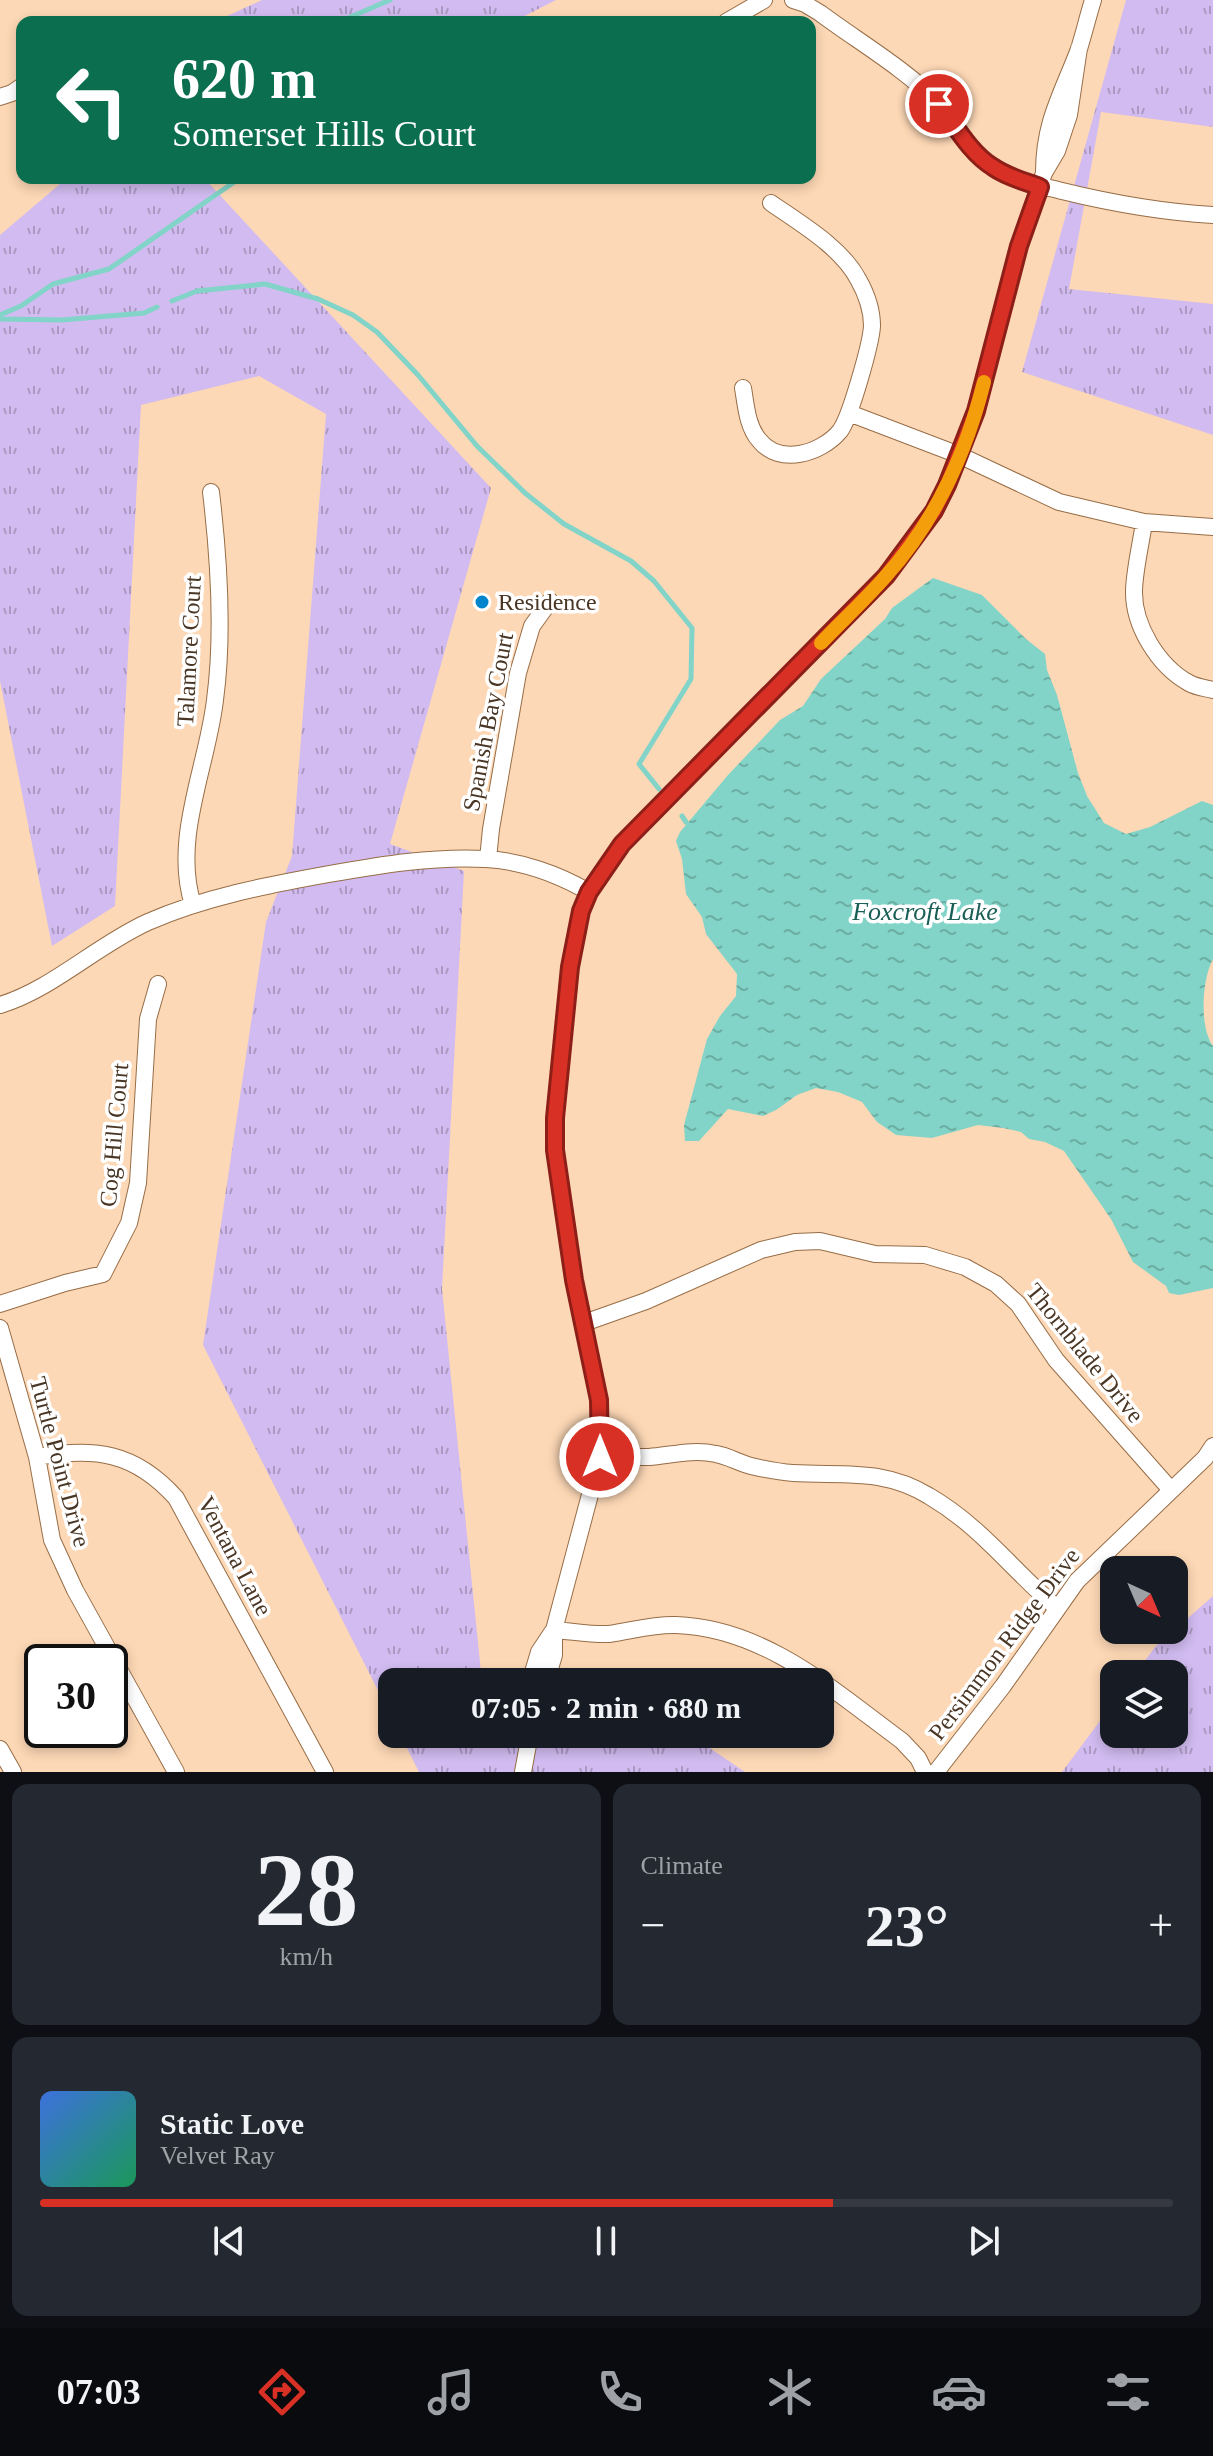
<!DOCTYPE html>
<meta charset="utf-8">
<style>
:root{--surface:#171b24;--page:#242831;--text:#f1f3f6;--muted:#9ea1a6;--line:#363941;--accent:#d93025}
body{margin:0;font-family:"Times New Roman",serif;background:var(--page);color:var(--text);height:100vh;display:flex;flex-direction:column;font-size:30px;white-space:nowrap}
*{box-sizing:border-box;margin:0}
p{font-size:26px;color:var(--muted)}
.icon{flex:none;width:44px;height:44px;fill:none;stroke:currentColor;stroke-width:2;stroke-linecap:round;stroke-linejoin:round}
.map{position:relative;height:1772px;overflow:hidden}
.sheet{display:flex;flex-direction:column;gap:12px;padding:12px;background:#0d0f14;flex:1}
.sheet>*{flex:none}
.banner{position:absolute;left:16px;top:16px;width:800px;height:168px;border-radius:16px;box-shadow:0 4px 12px #0003;background:#0b6e4f;color:#fff;overflow:hidden}
.needle{width:52px;rotate:136deg}
.tools{position:absolute;left:1100px;top:1556px;display:grid;gap:16px}
.tools a{display:grid;place-items:center;width:88px;height:88px;border-radius:16px;background:var(--surface);box-shadow:0 4px 12px #0003;font-size:40px}
.speed{position:absolute;left:24px;top:1644px;display:flex;gap:16px;font-size:40px;font-weight:700;text-align:center}
.speed>*{display:grid;place-content:center;width:104px;height:104px;border-radius:50%;background:var(--surface);box-shadow:0 4px 12px #0003;line-height:1}
.speed .limit{border:4px solid #111;border-radius:12px;background:#fff;color:#111}
.pin{position:absolute;display:grid;place-items:center;width:68px;height:68px;color:#fff;margin:-34px;border:4px solid #fff;border-radius:50%;box-shadow:0 2px 8px #0007}
.me{position:absolute;width:88px;margin:-44px;rotate:0deg;stroke-linejoin:round;filter:drop-shadow(0 0 6px #0008)}
.turn{display:flex;align-items:center;gap:28px;height:168px;padding:0 24px;font-size:36px}
.turn .icon{width:104px;height:104px;stroke-width:2.5}
.turn b{display:block;font-size:56px;line-height:68px}
.big{font-size:60px;font-weight:800;line-height:1.1}
.sheet .widget{flex:1;display:flex;flex-direction:column;justify-content:center;gap:12px;min-width:0;padding:0 28px;border-radius:16px;background:var(--page)}
.sheet .dial{align-items:center;gap:0}
.dial b{font-size:104px;line-height:1}
.song{display:flex;align-items:center;gap:24px}
.cover{width:96px;height:96px;border-radius:12px;background:linear-gradient(135deg,hsl(220 70% 55%),hsl(150 70% 35%))}
.played{height:8px;border-radius:4px;background:linear-gradient(90deg,var(--accent) 70%,var(--line) 70%)}
.keys{display:flex;justify-content:space-around;direction:ltr}
.heat{display:flex;justify-content:space-between;align-items:center;font-size:44px;direction:ltr}
.sheet .tiles{flex:1;display:grid;gap:12px;grid-template-columns:1fr 1fr}
.widget:last-child{grid-column:span 2}
.trip{position:absolute;left:378px;top:1668px;width:456px;height:80px;border-radius:16px;background:var(--surface);box-shadow:0 4px 12px #0003;font-weight:800;line-height:80px;text-align:center}
.tabs{display:flex;height:128px;justify-content:space-around;align-items:center;background:#090b0e;color:var(--muted)}
.tabs .icon{width:56px;height:56px}
.tabs .on{color:var(--accent)}
.tabs b{font-size:36px;color:var(--text)}
.map>svg:first-child{display:block}
.grass{fill:url(#grass-tufts)}
.water{fill:url(#water-ripples)}
.lines{fill:none;stroke-linecap:round;stroke-linejoin:round}
.stream{stroke:#82d4c8;stroke-width:5}
.street-casing{stroke:#976d46;stroke-width:18}
.street{stroke:#fff;stroke-width:16}
.route-casing{stroke:#8d1f18;stroke-width:20}
.route{stroke:#d93025;stroke-width:14}
.slow{stroke:#f59e0b;stroke-width:14}
.poi-dot{fill:#0084cb;stroke:#fff;stroke-width:3}
.labels{text-anchor:middle;dominant-baseline:central;stroke-width:7;stroke-linejoin:round;paint-order:stroke}
.poi-label{font-size:24px;fill:#493625;stroke:#fff;text-anchor:start}
.street-label{font-size:24px;fill:#493625;stroke:#fff}
.water-label{font-size:26px;font-style:italic;fill:#195e55;stroke:#fff}
</style>
<div class="map">
<svg width="1213" height="1772" viewBox="0 0 1213 1772">
<defs>
<pattern id="grass-tufts" width="24" height="20" patternUnits="userSpaceOnUse" patternTransform="scale(2)"><rect width="24" height="20" fill="#d1bbf0"/><path d="M3 7l-1-3M5 7V3M7 7l1-3M15 17l-1-3M17 17v-4M19 17l1-3" fill="none" stroke="#ac99c2"/></pattern>
<pattern id="water-ripples" width="26" height="14" patternUnits="userSpaceOnUse" patternTransform="scale(2)"><rect width="26" height="14" fill="#82d4c8"/><path d="M2 4q2-2 4 0t4 0M15 11q2-2 4 0t4 0" fill="none" stroke="#6cada2"/></pattern>
</defs>
<rect width="100%" height="100%" fill="#fdd8b6"/>
<path class="grass" d="M262 0H556L513 22H214Z
M1126 0H1213V127L1101 112 1069 289 1213 304V435L1022 372Z
M67 178H204L491 488 390 844 464 871 442 1289 482 1682H392V1718L203 1345 266 922 292 856 326 414 259 376 141 405 115 906 52 946 0 681V235Z
M1213 1596V1772H1062L1114 1702V1734H1174V1674H1135L1155 1647Z
M400 1734H689L745 1772H419Z"/>
<path class="water" d="M933 578 982 595 1026 639 1045 654 1047 670 1057 695 1078 773 1087 796 1104 823 1126 834 1150 827 1202 801 1213 805V959C1202 979 1199 1027 1213 1046V1288L1179 1295 1169 1293 1166 1286 1133 1262 1111 1219 1064 1151 1045 1142 1029 1139 1021 1132 1003 1128 978 1125 932 1138 896 1135 877 1122 862 1102 838 1092 816 1088 797 1095 776 1110 763 1116 728 1109 699 1141H685L684 1125 707 1039 720 1016 736 996 737 974 706 934 702 917 686 894 682 859 676 841 680 832 728 775 780 720 803 706 821 679 885 619 892 608Z"/>
<g class="lines">
<path class="stream" d="M346 22 348 18 390 0
M172 301 197 291 265 284 318 299 353 315 377 332 418 375 477 446 525 493 564 524 631 561 654 581 692 628 691 679 639 764 659 789
M0 315 21 306 53 284 109 269 240 178
M0 319 62 320 144 313 157 307
M682 816 686 822"/>
<defs>
<path id="street" d="M793 0 805 4 820 13C856 40 907 70 937 102 957 123 968 152 993 167 1014 181 1038 185 1062 191 1111 203 1162 212 1213 215
M726 22 764 0
M0 97 12 93 22 86
M1044 172C1044 122 1062 94 1079 49 1084 33 1088 16 1093 0
M743 388C746 405 747 426 759 440 779 466 821 454 840 431 850 418 871 344 872 326 872 310 866 293 858 279 841 247 801 224 771 203
M849 413 959 455 1059 502 1144 522 1213 527
M1144 522C1141 544 1135 567 1134 590 1133 625 1158 666 1189 683 1196 687 1205 688 1213 690
M488 859 491 829 518 673 532 626 550 601
M193 905C172 838 207 768 215 700 224 633 219 559 211 492
M0 1005C51 990 97 945 148 922 205 897 268 885 329 874 381 865 433 856 486 859 521 861 558 874 589 892
M0 1304 65 1283 103 1274 129 1223 138 1183 148 1019 158 984
M584 1323 646 1301 761 1250 795 1242 820 1241 875 1254 925 1255 965 1267 996 1284 1018 1304 1056 1360 1171 1490
M0 1328 37 1457 52 1540 75 1590 176 1772
M37 1457C95 1447 135 1452 176 1498L325 1772
M600 1457C617 1456 633 1457 649 1457 672 1455 693 1449 716 1454 728 1456 739 1463 751 1466 764 1469 779 1472 793 1473 843 1476 884 1468 929 1496 982 1527 1012 1570 1057 1608
M554 1630C571 1631 592 1635 609 1634 631 1631 654 1624 676 1625 765 1628 834 1691 902 1741L918 1758 925 1772
M530 1682 539 1652 553 1631
M546 1682 554 1655V1630L600 1457 599 1400 574 1280 555 1150V1118L570 967 581 911 589 892 622 844 886 576 934 511 947 485 976 411 1019 246 1044 173 1057 151 1069 115 1079 48
M0 1749 13 1772
M523 1772 530 1734
M936 1772 1003 1686 1077 1581 1205 1458 1213 1446"/>
</defs>
<use href="#street" class="street-casing"/>
<use href="#street" class="street"/>
</g>
<g class="lines">
<defs>
<path id="route" d="M600 1457 599 1400 574 1280 555 1150V1118L570 967 581 911 589 892 622 844 886 576 934 511 947 485 976 411 1019 246 1040 187C1024 181 1007 177 993 167 970 153 955 125 939 104"/>
</defs>
<use href="#route" class="route-casing"/>
<use href="#route" class="route"/>
<path class="slow" d="M821 643C842 621 865 600 885 577 935 522 966 453 984 382"/>
</g>
<circle class="poi-dot" cx="482" cy="602" r="8"/>
<g class="labels">
<g class="poi-label">
<text x="498" y="602">Residence</text>
</g>
<g class="street-label">
<text transform="translate(189 651) rotate(-87)">Talamore Court</text>
<text transform="translate(488 722) rotate(-79)">Spanish Bay Court</text>
<text transform="translate(114 1135) rotate(-85)">Cog Hill Court</text>
<text transform="translate(1085 1353) rotate(51)">Thornblade Drive</text>
<text transform="translate(60 1462) rotate(75)">Turtle Point Drive</text>
<text transform="translate(235 1556) rotate(62)">Ventana Lane</text>
<text transform="translate(1004 1644) rotate(-53)">Persimmon Ridge Drive</text>
</g>
<g class="water-label">
<text x="925" y="911">Foxcroft Lake</text>
</g>
</g>
</svg>
<div class="tools">
<a><svg class="needle" viewBox="-14 -14 28 28"><path d="M0-13l5 13h-10z" fill="#e53935"/><path d="M0 13l5-13h-10z" fill="#9ea1a6"/></svg></a>
<a><svg class="icon" aria-label="layers" viewBox="0 0 24 24"><path d="M12 4l9 5-9 5-9-5zM3 14l9 5 9-5"/></svg></a>
</div>
<div class="speed"><div class="limit">30</div></div>
<div class="pin" style="left:939px;top:104px;background:#d93025"><svg class="icon" aria-label="arrive" viewBox="0 0 24 24"><path d="M6 21V4h12l-3 4 3 4H6"/></svg></div>
<svg class="me" style="left:600px;top:1457px" viewBox="-20 -20 40 40"><circle r="17" fill="#d93025" stroke="#fff" stroke-width="3"/><path d="M0-11L8 9 0 5-8 9z" fill="#fff"/></svg>
<div class="trip">07:05 · 2 min · 680 m</div>
<div class="banner">
<div class="turn"><svg class="icon" aria-label="left" viewBox="0 0 24 24"><path d="M17 20v-9H6M10 6l-5 5 5 5"/></svg><div><b>620 m</b>Somerset Hills Court</div></div>
</div>
</div>
<section class="sheet">
<div class="tiles">
<div class="widget dial"><b>28</b><p>km/h</p></div>
<div class="widget"><p>Climate</p>
<div class="heat"><a>−</a><b class="big">23°</b><a>+</a></div>
</div>
<div class="widget">
<div class="song"><i class="cover"></i><div><b>Static Love</b><p>Velvet Ray</p></div></div>
<div class="played"></div>
<div class="keys"><svg class="icon" aria-label="previous" viewBox="0 0 24 24"><path d="M18 5L8 12l10 7zM5 5v14"/></svg><svg class="icon" aria-label="pause" viewBox="0 0 24 24"><path d="M8 5v14M16 5v14"/></svg><svg class="icon" aria-label="next" viewBox="0 0 24 24"><path d="M6 5l10 7-10 7zM19 5v14"/></svg></div>
</div>
</div>
</section>
<nav class="tabs">
<b>07:03</b>
<svg class="icon on" aria-label="directions" viewBox="0 0 24 24"><path d="M12 3l9 9-9 9-9-9zM9 14v-3h6M13 9l2 2-2 2"/></svg>
<svg class="icon" aria-label="music" viewBox="0 0 24 24"><path d="M9 18V5l10-2v13"/><circle cx="6" cy="18" r="3"/><circle cx="16" cy="16" r="3"/></svg>
<svg class="icon" aria-label="phone" viewBox="0 0 24 24"><path d="M5 4h4l2 5-3 2q2 4 5 5l2-3 5 2v4C11 20 4 13 5 4z"/></svg>
<svg class="icon" aria-label="climate" viewBox="0 0 24 24"><path d="M12 3v18M4 7l16 10M4 17L20 7"/></svg>
<svg class="icon" aria-label="car" viewBox="0 0 24 24"><path d="M5 17H2v-5l4-1 3-4h7l3 4 3 1v5h-3M9 17h6M6 11h13"/><circle cx="7" cy="17" r="2"/><circle cx="17" cy="17" r="2"/></svg>
<svg class="icon" aria-label="filters" viewBox="0 0 24 24"><path d="M4 7h16M4 17h16"/><circle cx="9" cy="7" r="2"/><circle cx="15" cy="17" r="2"/></svg>
</nav>
